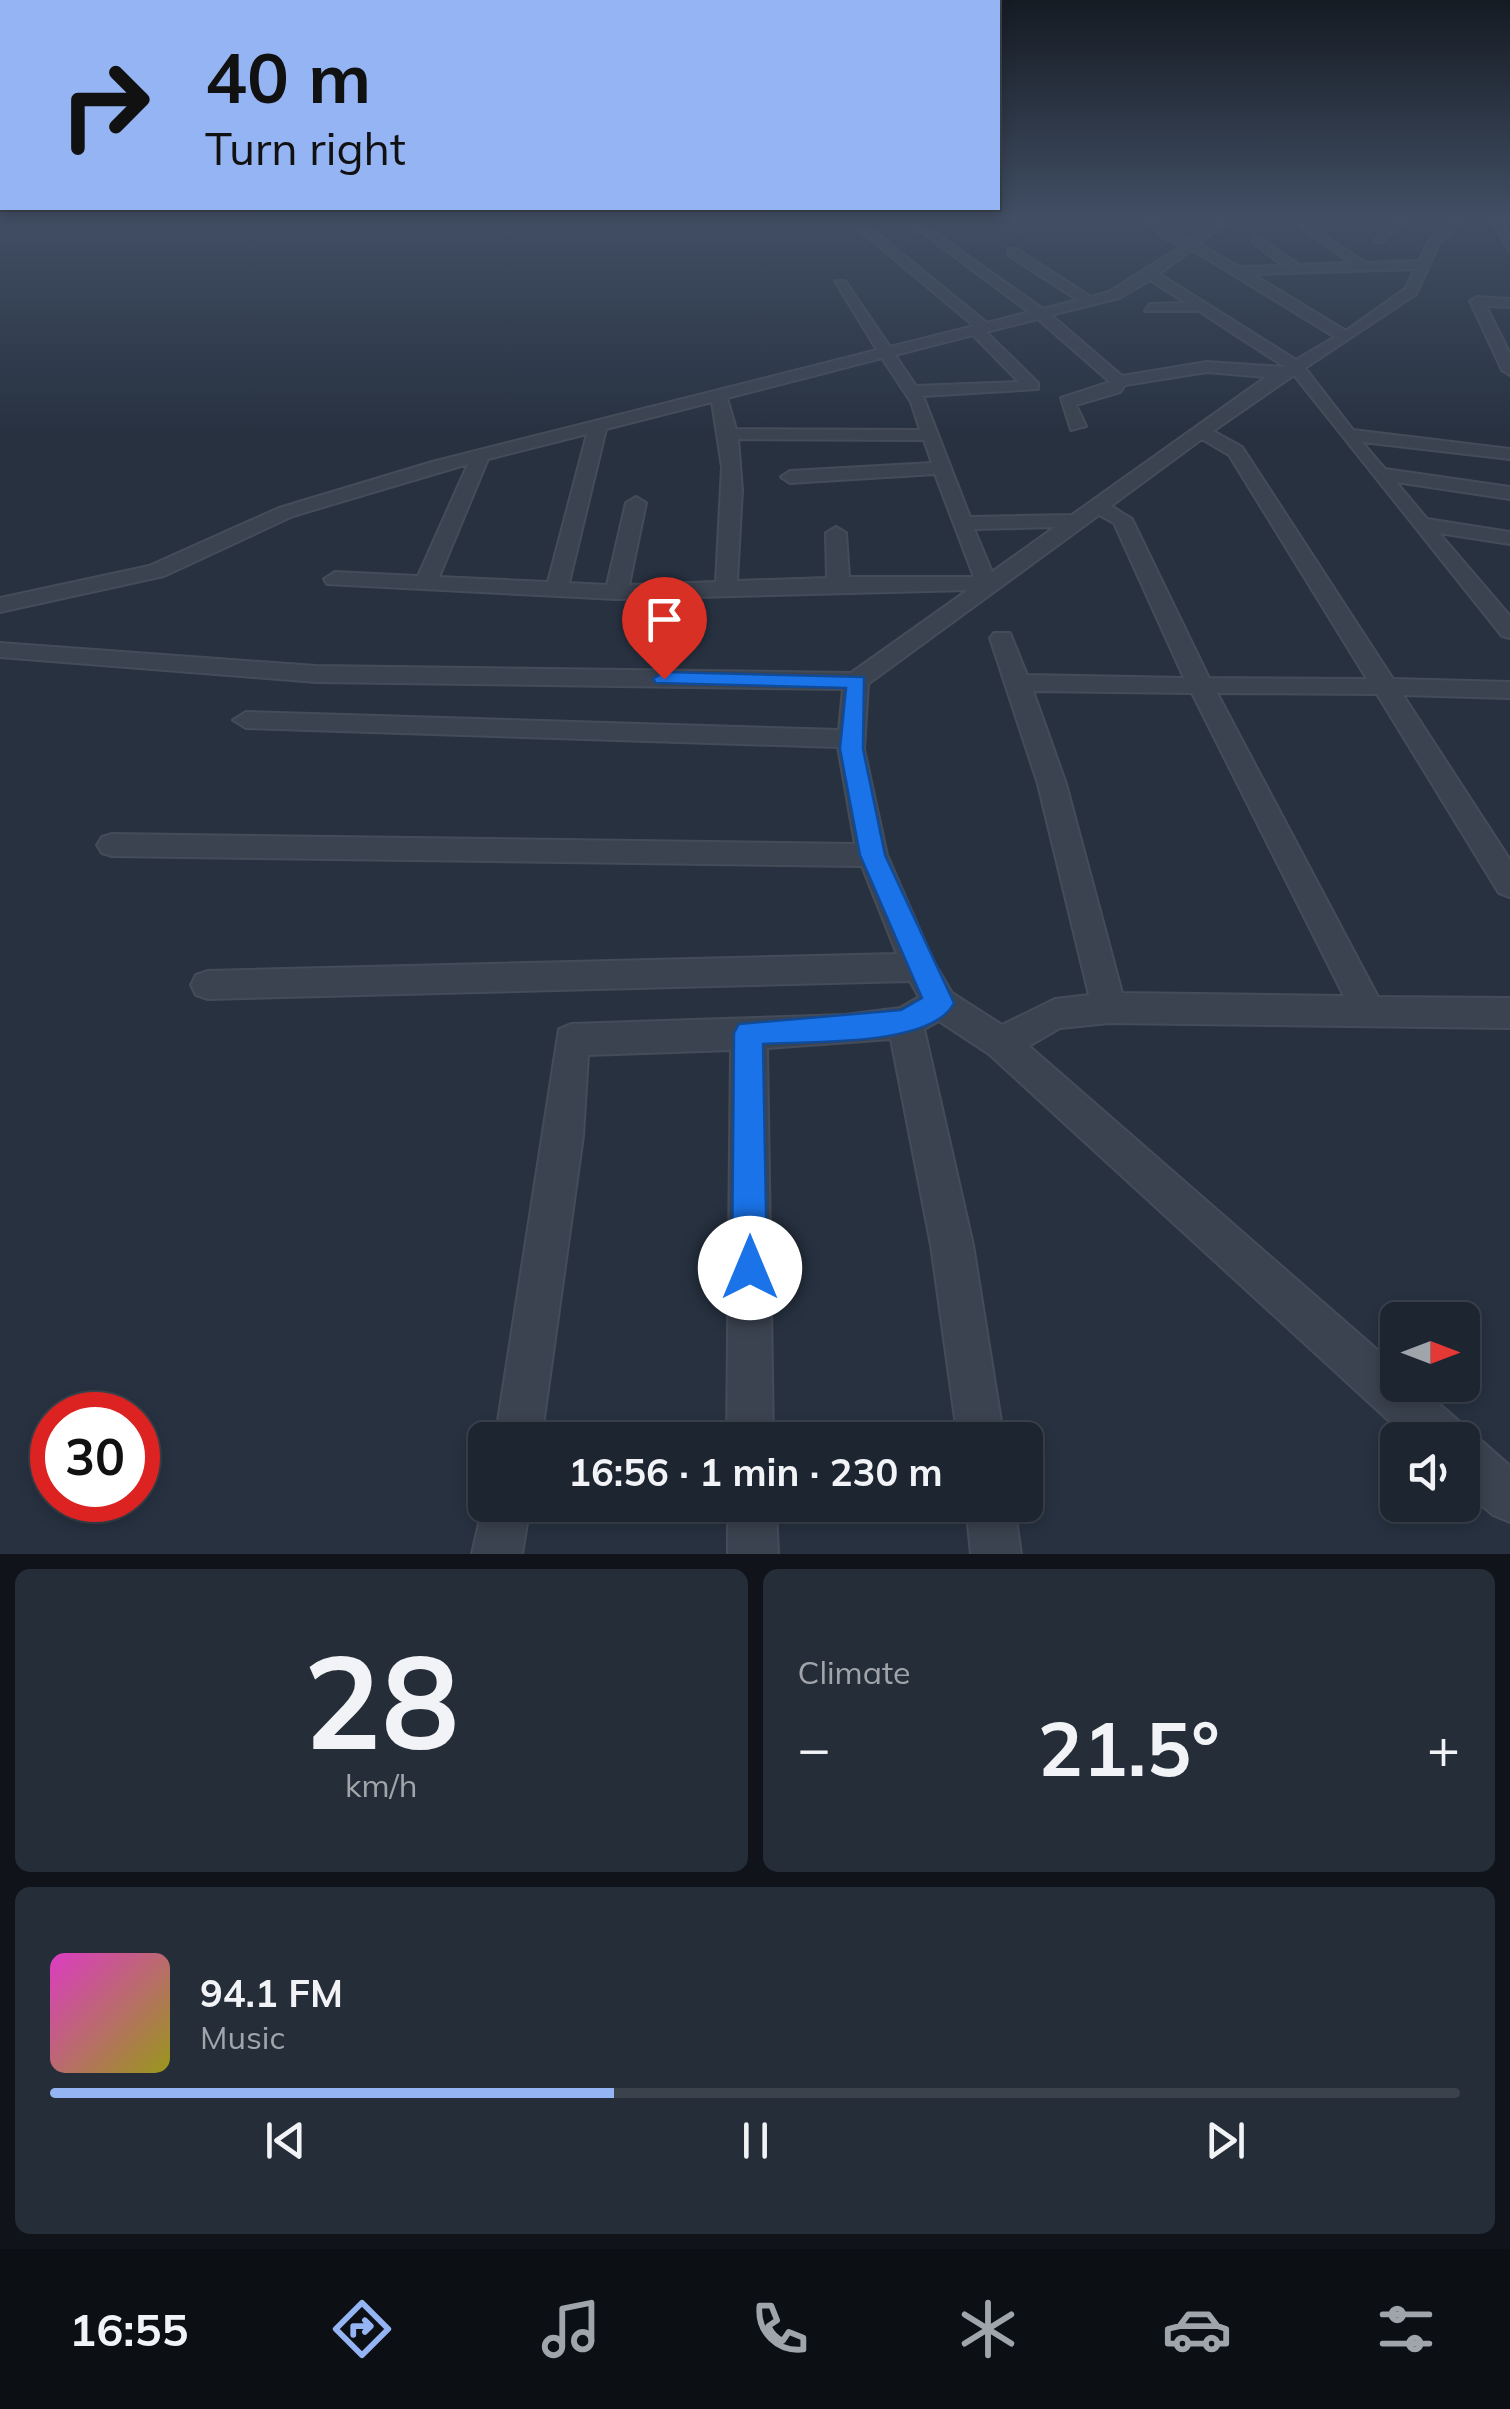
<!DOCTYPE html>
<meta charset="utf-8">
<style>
:root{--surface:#1d2530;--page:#252d38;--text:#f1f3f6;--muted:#a0a5ab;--line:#3b424c;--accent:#94b4f3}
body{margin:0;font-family:Mulish,sans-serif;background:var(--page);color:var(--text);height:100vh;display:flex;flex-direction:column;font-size:38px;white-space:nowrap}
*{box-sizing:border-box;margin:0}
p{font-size:32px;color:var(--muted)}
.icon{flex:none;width:55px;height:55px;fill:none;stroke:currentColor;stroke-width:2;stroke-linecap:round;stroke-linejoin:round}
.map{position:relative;height:1554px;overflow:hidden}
.sheet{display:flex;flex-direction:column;gap:15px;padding:15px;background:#10141a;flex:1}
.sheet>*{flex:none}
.top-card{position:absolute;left:0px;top:0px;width:1000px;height:210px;box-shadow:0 5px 15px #0003,0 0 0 2px var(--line);background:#94b4f3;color:#111;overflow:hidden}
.needle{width:65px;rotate:90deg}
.tools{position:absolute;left:1380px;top:1302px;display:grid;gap:20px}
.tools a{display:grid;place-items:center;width:100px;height:100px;border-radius:15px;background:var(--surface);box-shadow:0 5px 15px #0003,0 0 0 2px var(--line);font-size:50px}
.speed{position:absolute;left:30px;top:1392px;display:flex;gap:20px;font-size:50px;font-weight:700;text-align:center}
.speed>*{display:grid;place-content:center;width:130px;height:130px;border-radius:50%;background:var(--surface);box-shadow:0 5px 15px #0003,0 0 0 2px var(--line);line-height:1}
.speed .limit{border:15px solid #d22;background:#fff;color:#111}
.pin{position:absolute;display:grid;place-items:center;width:85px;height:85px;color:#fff;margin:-102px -42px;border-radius:50% 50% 50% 0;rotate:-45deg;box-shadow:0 0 10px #0007}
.pin .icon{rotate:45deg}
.me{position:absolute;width:110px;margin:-55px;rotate:0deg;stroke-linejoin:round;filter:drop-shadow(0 0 8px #0008)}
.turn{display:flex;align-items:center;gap:35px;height:210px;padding:0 40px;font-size:45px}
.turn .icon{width:130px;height:130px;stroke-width:2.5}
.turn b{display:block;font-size:70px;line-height:85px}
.big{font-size:75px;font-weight:700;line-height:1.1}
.sheet .widget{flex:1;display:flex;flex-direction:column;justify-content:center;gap:15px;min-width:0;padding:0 35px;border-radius:15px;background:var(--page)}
.sheet .dial{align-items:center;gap:0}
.dial b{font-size:130px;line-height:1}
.song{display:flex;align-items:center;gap:30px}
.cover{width:120px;height:120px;border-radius:15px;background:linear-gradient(135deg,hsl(310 70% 55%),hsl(60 70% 35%))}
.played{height:10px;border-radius:5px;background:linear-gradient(90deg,var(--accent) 40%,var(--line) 40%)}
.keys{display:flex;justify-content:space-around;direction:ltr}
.heat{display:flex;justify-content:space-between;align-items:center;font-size:55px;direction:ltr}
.sheet .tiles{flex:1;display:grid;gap:15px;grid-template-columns:1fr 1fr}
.widget:last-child{grid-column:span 2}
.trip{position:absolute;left:468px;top:1422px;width:575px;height:100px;border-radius:15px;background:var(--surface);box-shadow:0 5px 15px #0003,0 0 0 2px var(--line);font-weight:700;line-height:100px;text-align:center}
.tabs{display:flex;height:160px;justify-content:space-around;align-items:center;background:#0c0f13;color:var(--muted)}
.tabs .icon{width:70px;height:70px}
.tabs .current{color:var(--accent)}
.tabs b{font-size:45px;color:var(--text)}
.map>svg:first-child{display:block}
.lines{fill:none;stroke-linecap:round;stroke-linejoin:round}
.minor-casing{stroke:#454c59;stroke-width:4}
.minor{fill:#3b4350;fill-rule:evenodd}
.route{fill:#1a73e8;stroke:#114b97;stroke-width:2.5}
</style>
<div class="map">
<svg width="1510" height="1554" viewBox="0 0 1510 1554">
<rect width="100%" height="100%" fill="#273140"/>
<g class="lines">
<defs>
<path id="minor" d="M900 216H911L1043 309 1078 300 1008 255V249H1016L1091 297 1109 292 1182 246 1164 238 1138 216H1151L1189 240 1221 216H1234L1199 244 1239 267 1284 266 1252 242 1256 235 1299 265 1351 263 1300 227 1304 222 1366 263 1419 261 1430 239 1455 216H1468L1439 244 1416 294 1305 368 1353 430 1510 449V459L1362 442 1385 469 1510 487V499L1396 482 1427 519 1510 532V544L1439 533 1510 616V638L1502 636 1294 375 1213 431 1242 447 1393 679 1510 682V698L1403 695 1510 860V897L1499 893 1377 694 1217 693 1378 997 1510 998V1028L1109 1023 1060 1028 1029 1046 1398 1368V1385H1417C1450 1413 1478 1438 1510 1466V1522L1493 1515 1462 1488V1440H1410L989 1054 939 1021 924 1029 973 1245 1004 1440H958L931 1245 891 1039 767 1048 773 1440H727L731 1050 588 1055 583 1136 541 1440H495L559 1029 571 1024 845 1015 900 1008 919 997 910 981 208 999 196 995 191 985 196 975 208 971 897 954 862 866 112 856 102 853 97 845 102 837 112 834 855 844 838 747 246 728 233 720 246 712 839 730 843 689 316 682 0 657V643L316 666 851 673 968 590 616 599 327 584 324 579 335 572 418 576 468 464 293 516 164 576 0 612V598L149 566 279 508 432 462 877 350 835 281H845L890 347 974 326 855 226V222H863L987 323 1029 312ZM1192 250 1198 253 1335 337 1296 360 1159 274ZM1415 269 1405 289 1346 331 1252 274ZM1150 280 1186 303 1150 304 1145 311H1199L1285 367 1207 362 1122 376 1051 315 1119 298ZM1038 319 1110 382 1061 398 1071 430 1086 426 1076 405 1120 392 1125 385 1207 372 1266 377 1072 515 970 517 923 396 1038 389V383L986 332ZM973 335 1019 382 916 386 895 355ZM882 358 911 402 920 430 736 429 727 398ZM712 402 722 467 716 582 629 585 646 503 636 497 626 503 607 585 569 583 606 429ZM587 434 548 582 439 577 488 459ZM738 439 924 440 932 463 790 471 781 477 790 483 935 474 974 577H849L846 533 836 527 826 533 827 578 737 581 742 490ZM1202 439 1229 455 1367 679 1209 678 1132 519 1111 506ZM1099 515 1114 523 1184 678 1027 675 1010 633H994L990 638 1038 784 1089 995 1055 999 1002 1025 952 993 933 961 887 855 864 749 868 684ZM1055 527 992 572 974 529ZM1033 691 1192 693 1344 996 1122 993 1066 784Z
M1397 216H1410L1382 242H1374Z
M1488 216H1500L1510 236V251Z
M1477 297 1510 299V307L1486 306 1510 354V375L1502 370 1470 301Z
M485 1497V1505H530L522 1554H472Z
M728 1505H776L778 1554H728Z
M966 1505H1014L1021 1554H971Z"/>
</defs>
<use href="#minor" class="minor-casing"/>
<use href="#minor" class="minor"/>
</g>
<linearGradient id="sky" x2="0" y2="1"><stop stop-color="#151b23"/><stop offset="0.5" stop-color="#414e64"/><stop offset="1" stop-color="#414e64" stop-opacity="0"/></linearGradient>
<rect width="1510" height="434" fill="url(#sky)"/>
<path class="route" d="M664 672 864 677 863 749 885 855 954 1003C932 1047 808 1041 763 1044L767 1268 762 1280 750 1285 737 1280 732 1268 734 1033 739 1024 901 1010 922 998 860 855 840 749 846 688 656 683 653 679Z"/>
</svg>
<div class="tools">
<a><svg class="needle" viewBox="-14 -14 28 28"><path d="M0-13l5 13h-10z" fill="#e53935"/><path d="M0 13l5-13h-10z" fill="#a0a5ab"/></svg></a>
<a><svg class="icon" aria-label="sound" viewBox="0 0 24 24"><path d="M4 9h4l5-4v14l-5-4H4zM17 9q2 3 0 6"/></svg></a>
</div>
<div class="speed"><div class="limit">30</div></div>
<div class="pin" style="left:664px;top:679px;background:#d93025"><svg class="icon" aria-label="arrive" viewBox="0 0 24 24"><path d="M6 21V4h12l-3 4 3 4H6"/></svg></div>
<svg class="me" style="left:750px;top:1268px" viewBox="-20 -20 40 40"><circle r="19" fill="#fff"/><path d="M0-13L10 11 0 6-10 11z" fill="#1a73e8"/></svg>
<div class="trip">16:56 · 1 min · 230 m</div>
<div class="top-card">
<div class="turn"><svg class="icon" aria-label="right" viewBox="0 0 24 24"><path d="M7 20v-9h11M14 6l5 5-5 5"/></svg><div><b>40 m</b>Turn right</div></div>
</div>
</div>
<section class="sheet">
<div class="tiles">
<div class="widget dial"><b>28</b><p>km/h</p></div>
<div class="widget"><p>Climate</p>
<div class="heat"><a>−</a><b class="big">21.5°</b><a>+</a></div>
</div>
<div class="widget">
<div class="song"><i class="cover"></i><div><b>94.1 FM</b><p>Music</p></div></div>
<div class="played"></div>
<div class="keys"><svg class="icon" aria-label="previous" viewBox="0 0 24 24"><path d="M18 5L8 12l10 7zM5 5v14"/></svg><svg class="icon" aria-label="pause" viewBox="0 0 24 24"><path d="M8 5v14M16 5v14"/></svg><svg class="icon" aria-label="next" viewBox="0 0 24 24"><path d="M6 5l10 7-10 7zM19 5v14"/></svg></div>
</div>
</div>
</section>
<nav class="tabs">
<b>16:55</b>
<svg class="icon current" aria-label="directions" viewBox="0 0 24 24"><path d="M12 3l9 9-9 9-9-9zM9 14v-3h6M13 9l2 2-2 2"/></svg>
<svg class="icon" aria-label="music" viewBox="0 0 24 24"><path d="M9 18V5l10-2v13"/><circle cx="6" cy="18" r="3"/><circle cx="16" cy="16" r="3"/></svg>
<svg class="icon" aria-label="phone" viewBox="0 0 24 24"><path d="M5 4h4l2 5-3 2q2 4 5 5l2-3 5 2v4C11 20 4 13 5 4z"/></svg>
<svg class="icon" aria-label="climate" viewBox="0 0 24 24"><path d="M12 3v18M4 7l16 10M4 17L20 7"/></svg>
<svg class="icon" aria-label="car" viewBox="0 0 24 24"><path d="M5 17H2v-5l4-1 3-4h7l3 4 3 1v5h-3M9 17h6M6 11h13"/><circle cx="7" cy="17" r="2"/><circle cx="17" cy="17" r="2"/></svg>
<svg class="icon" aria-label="filters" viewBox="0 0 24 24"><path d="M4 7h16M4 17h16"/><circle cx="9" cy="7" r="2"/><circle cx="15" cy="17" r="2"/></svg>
</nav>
